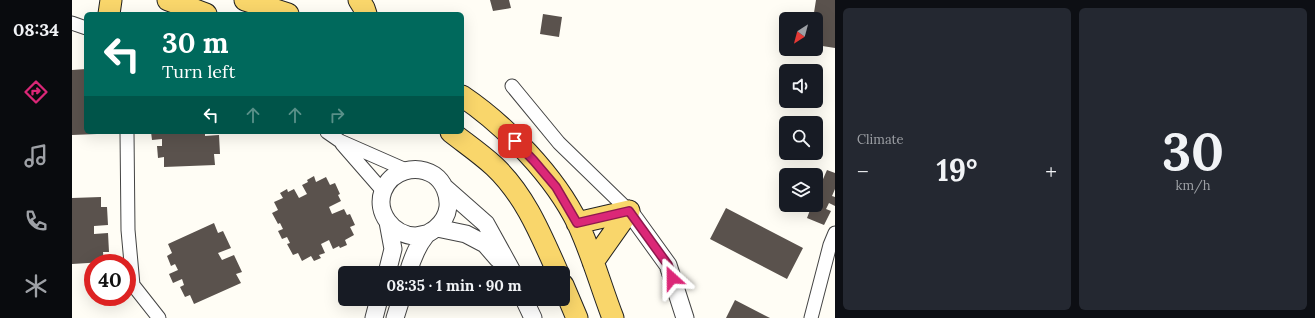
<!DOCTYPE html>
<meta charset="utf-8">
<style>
:root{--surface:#171b24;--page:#242831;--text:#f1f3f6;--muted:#9ea1a6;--accent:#db2777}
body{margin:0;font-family:Lora,serif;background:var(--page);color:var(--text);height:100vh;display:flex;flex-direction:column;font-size:15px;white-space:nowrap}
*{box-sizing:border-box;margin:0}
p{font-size:13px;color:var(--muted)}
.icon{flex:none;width:22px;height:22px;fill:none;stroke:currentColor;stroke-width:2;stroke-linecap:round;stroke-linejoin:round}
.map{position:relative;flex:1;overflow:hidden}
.sheet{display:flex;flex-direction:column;gap:8px;padding:8px;background:#0d0f14;width:480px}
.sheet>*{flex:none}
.top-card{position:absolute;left:12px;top:12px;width:380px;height:122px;border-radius:6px;box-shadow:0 4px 16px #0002;background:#00695c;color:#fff;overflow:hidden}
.needle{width:26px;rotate:216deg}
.fabs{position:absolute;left:707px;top:12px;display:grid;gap:8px}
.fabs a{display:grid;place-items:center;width:44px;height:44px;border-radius:6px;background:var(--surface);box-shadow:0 4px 16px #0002;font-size:20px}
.speed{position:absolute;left:12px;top:254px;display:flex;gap:8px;font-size:20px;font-weight:700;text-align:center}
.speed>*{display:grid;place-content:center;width:52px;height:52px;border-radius:50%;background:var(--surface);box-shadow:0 4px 16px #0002;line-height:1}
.speed .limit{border:6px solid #d22;background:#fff;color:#111}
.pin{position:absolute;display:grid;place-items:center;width:34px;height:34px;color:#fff;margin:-17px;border-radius:8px;box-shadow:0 2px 6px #0006}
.me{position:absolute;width:44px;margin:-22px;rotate:336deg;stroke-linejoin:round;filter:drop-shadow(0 0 3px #0008)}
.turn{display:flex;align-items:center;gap:14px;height:84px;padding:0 12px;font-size:18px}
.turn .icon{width:52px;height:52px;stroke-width:2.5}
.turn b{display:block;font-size:28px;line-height:34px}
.lanes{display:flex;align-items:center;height:38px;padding:0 12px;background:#0003;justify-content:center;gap:20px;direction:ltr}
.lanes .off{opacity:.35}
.big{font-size:30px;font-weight:800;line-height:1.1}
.sheet .tile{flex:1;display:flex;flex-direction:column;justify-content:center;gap:6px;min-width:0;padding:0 14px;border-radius:6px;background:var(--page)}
.sheet .dial{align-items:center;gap:0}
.dial b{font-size:52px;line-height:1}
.heat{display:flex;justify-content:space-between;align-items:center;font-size:22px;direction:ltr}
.sheet .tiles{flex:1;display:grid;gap:8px;grid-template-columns:repeat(2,1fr)}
.trip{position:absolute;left:266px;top:266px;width:232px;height:40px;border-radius:6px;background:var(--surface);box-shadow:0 4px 16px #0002;font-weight:800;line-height:40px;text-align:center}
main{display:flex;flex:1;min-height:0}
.dock{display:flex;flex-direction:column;width:72px;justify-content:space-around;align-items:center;background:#090b0e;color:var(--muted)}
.dock .icon{width:28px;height:28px}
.dock .current{color:var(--accent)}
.dock b{font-size:18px;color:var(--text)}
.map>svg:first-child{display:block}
.building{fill:#5a524d}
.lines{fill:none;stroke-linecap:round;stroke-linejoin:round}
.minor-casing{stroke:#444;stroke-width:15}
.tertiary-casing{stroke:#444;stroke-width:19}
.primary-casing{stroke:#222;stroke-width:23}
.minor{stroke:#fff;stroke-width:13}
.tertiary{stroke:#fff;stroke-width:17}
.primary{stroke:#f9d66b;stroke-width:21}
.route-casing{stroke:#8e194d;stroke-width:10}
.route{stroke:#db2777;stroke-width:7}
</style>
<main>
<nav class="dock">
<b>08:34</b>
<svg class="icon current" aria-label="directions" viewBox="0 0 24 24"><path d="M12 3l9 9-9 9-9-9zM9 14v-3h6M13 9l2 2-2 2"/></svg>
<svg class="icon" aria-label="music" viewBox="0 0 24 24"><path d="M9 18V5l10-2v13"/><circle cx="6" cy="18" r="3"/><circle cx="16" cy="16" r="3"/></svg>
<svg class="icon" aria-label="phone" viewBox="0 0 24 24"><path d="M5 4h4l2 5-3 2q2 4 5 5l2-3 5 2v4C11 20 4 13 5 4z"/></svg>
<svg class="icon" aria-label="climate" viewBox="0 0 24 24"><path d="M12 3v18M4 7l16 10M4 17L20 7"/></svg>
</nav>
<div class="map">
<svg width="763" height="318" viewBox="0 0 763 318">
<rect width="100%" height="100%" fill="#fffdf5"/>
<path class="building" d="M418 0H437L439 8 421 11Z
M744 0H763V48L744 45V19H741Z
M471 14 490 17 487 37 468 34Z
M14 69V132H25V134L0 135V70Z
M79 132H133V136L147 135 148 154H142L143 165 92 167V157L86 158 85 146H90V139L80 140Z
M755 170 763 173V189L760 196 763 197V206L757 203 754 209 759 211 752 225 735 218 740 205H744V184L748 186Z
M242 176 244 182 254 177 258 185 263 183 268 194 266 195 269 201 257 207 260 214 272 209 275 215 278 214 283 225 278 227 282 235 273 240 275 245 268 248 267 246 261 249 257 240 249 244 253 253 247 255 249 258 242 261 239 256 230 261 226 253 221 255 215 244 218 243 215 237 210 239 206 231 211 229 208 223 206 224 200 213 206 210 202 202 211 198 208 193 215 189 216 192 222 189 227 198 235 194 230 185 236 182 235 180Z
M29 197V207H35L36 225 22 226V234L36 233 37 252H31L32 262 0 264V198Z
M654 208 731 248 715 279 638 239Z
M142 223 146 233 151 231 159 248 146 253 150 260 162 255 170 272 164 274 169 283 122 304 118 295 113 297 108 287 112 285 110 279 101 283 97 274 106 270 103 264 99 266 95 256 100 253 96 244Z
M663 300 698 318H654Z"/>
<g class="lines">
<defs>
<path id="minor" d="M0 23 14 28
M440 86 487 143 557 211
M55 132 56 230 61 285 87 318
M255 132 268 141 334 170
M270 144 311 191
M739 318 758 245 763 233"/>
<path id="tertiary" d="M372 187 414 224 441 273
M557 211 596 265 613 318
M365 228 394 234 413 244 426 259
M315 273 321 249 316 222
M336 273C340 259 345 246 354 235 357 232 361 231 364 228 370 223 375 215 376 207 377 195 372 182 362 175 344 164 319 170 311 191 303 213 321 235 343 236 347 236 351 234 355 234
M452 299 461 318
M302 318 307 299
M323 318 329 299"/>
<path id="primary" d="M96 0 134 14
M173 0 216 14
M287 0 292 8 294 14
M37 14 39 0
M390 96C433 125 483 176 506 224 520 254 529 287 541 318
M379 132C393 143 409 154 422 166 453 195 469 235 486 273
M505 223 557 211
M521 262 557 211
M491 285 505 318"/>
</defs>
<use href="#minor" class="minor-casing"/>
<use href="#tertiary" class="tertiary-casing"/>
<use href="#primary" class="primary-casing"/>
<use href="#minor" class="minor"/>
<use href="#tertiary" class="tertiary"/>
<use href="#primary" class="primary"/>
</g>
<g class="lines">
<defs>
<path id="route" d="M443 141 462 161 484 187 505 223 557 211 596 265 600 278"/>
</defs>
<use href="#route" class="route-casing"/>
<use href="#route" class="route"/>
</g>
</svg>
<div class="fabs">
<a><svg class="needle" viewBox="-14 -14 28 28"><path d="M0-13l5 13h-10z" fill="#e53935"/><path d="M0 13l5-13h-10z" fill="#9ea1a6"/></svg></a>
<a><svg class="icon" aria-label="sound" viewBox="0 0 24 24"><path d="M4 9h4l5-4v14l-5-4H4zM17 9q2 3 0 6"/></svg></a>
<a><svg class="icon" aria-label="search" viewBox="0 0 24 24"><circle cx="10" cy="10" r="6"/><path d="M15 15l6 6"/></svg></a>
<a><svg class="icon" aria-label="layers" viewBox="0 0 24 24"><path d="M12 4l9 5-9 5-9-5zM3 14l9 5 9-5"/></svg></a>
</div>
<div class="speed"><div class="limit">40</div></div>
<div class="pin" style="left:443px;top:141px;background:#d93025"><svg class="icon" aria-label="arrive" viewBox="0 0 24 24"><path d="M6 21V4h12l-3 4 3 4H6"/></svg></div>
<svg class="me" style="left:600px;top:278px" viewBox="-20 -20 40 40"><path d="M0-17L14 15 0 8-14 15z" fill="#db2777" stroke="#fff" stroke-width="4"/></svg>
<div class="trip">08:35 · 1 min · 90 m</div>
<div class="top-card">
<div class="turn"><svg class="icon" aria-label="left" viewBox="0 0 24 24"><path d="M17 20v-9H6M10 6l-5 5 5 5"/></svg><div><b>30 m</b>Turn left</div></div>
<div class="lanes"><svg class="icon" aria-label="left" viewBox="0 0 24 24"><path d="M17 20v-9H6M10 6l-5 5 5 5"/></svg><svg class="icon off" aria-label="ahead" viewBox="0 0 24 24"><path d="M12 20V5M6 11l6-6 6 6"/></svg><svg class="icon off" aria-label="ahead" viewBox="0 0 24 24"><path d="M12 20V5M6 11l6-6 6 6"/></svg><svg class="icon off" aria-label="right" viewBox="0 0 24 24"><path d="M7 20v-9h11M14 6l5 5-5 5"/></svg></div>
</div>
</div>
<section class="sheet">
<div class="tiles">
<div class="tile"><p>Climate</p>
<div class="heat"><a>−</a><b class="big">19°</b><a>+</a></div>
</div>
<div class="tile dial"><b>30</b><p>km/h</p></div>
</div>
</section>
</main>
